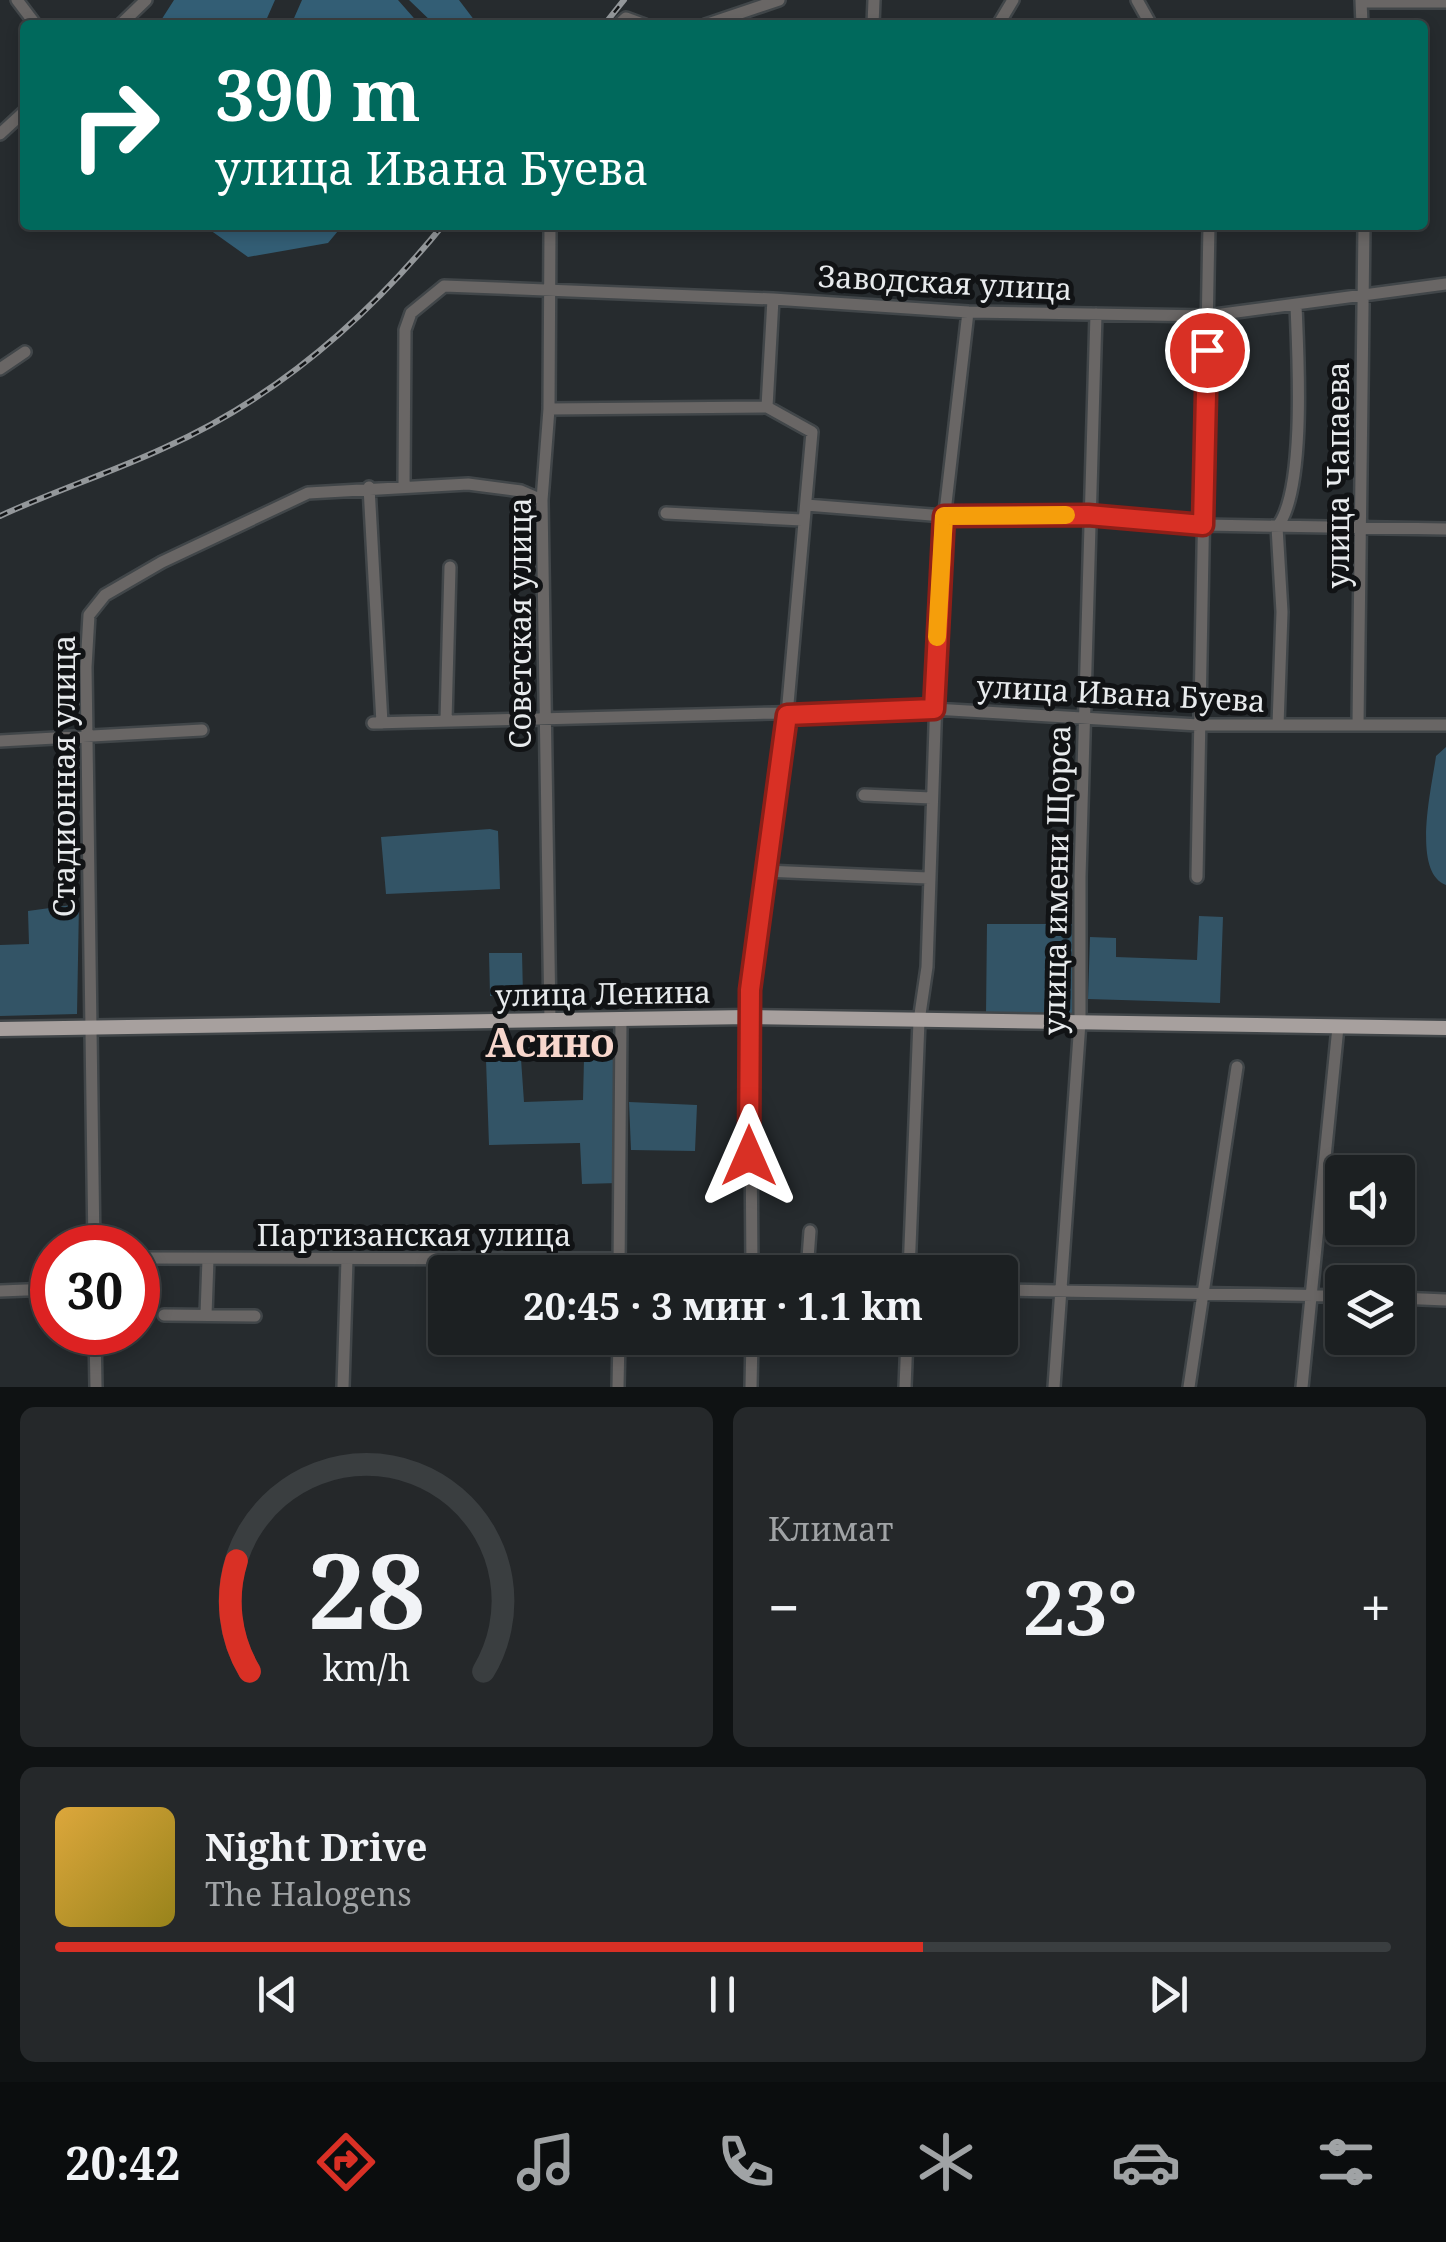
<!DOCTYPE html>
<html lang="ru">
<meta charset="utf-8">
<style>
:root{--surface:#1c2022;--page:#25282a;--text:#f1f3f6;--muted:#a0a3a5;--line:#3a3e40;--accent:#d93025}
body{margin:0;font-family:"Noto Serif",serif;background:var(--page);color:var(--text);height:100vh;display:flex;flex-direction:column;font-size:38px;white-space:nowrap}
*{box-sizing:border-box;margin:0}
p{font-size:32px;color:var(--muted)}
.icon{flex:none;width:55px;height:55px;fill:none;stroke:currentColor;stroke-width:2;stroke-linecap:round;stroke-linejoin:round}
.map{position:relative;height:1387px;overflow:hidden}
.panel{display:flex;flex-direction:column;gap:20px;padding:20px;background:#0f1213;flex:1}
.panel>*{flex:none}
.banner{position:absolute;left:20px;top:20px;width:1408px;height:210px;border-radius:10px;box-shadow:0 5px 15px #0003,0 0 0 2px var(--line);background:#00695c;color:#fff;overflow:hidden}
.controls{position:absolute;left:1325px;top:1155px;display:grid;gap:20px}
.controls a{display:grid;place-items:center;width:90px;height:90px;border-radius:10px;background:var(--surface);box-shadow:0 5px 15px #0003,0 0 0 2px var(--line);font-size:50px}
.speed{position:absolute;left:30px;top:1225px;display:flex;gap:20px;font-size:50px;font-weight:700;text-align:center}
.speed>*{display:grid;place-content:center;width:130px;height:130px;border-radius:50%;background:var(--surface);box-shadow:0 5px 15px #0003,0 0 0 2px var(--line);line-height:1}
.speed .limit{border:15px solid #d22;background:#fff;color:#111}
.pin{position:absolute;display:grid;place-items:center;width:85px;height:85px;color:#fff;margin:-42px;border:5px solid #fff;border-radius:50%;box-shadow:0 2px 10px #0007}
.me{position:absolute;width:110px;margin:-55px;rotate:0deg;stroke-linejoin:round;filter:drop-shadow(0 0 8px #0008)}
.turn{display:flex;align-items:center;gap:35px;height:210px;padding:0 30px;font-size:45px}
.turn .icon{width:130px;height:130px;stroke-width:2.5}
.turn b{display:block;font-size:70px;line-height:85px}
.big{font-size:75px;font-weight:700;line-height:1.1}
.panel .tile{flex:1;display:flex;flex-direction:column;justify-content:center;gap:15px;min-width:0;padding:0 35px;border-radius:15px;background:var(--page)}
.panel .dial{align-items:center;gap:0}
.dial svg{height:260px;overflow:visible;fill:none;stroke:var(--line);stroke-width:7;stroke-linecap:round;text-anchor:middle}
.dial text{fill:var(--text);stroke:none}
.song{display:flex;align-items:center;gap:30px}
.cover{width:120px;height:120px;border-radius:15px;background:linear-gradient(135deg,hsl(40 70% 55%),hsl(50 70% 35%))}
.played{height:10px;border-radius:5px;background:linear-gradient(90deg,var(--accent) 65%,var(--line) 65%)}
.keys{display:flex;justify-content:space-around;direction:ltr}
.heat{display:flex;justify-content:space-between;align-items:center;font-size:55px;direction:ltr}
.panel .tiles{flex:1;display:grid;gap:20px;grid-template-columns:1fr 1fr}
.tile:last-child{grid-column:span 2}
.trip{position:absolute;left:428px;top:1255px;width:590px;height:100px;border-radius:10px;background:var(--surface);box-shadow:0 5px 15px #0003,0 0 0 2px var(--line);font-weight:700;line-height:100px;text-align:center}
.tab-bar{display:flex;height:160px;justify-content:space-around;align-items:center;background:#0b0d0e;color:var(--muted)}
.tab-bar .icon{width:70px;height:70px}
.tab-bar .on{color:var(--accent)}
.tab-bar b{font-size:45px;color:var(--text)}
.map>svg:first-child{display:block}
.green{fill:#335466}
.forest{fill:#335e75}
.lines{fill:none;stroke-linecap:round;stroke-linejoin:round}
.minor-casing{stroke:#414649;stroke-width:16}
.major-casing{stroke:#414649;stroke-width:19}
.minor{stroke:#696665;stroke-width:11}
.major{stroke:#a7a09e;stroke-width:14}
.rail-casing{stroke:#93979a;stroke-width:6}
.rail{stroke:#111315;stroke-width:2.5;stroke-dasharray:8;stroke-linecap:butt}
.route-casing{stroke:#8d1f18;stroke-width:25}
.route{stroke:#d93025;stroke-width:18}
.slow{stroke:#f59e0b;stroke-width:18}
.labels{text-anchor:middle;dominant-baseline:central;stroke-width:10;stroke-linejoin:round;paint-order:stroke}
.street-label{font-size:30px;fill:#e8ebed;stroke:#111315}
.district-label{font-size:40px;font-weight:bold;fill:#f7d6cc;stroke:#111315}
</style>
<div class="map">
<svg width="1446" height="1387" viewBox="0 0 1446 1387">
<rect width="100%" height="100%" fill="#262b2e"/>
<path class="green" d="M1446 747V885C1411 872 1432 787 1436 756Z
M490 829 498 831 500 889 386 894 381 837Z
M79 904 77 1014 0 1016V945L29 944 28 911Z
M1199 916 1223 917 1220 1003 1088 999 1090 937 1116 938V957L1197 960Z
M987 924H1074L1073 1015H986Z
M489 953H522L523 995 490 996Z
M521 1059 524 1102 583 1100 584 1059 619 1060 618 1183 582 1184 580 1143 489 1145 486 1060Z
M629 1102 697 1105 695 1151 631 1150Z"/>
<path class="forest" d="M174 0H275L264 25H158Z
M302 0H398L420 25H291Z
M409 0H459L478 25H435Z
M203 225H343L328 243 248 257Z"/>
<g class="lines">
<defs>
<path id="minor" d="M17 0 36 25
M1137 0 1151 25
M1361 0 1362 25
M1361 2H1446
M120 25 146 0
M618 25 626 18 645 25
M705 25 779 0
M873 25 874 0
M998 25 1013 0
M0 134 25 111
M0 369 25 352
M549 409 767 407
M404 486 405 330 411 313 444 286 773 299 968 312 1207 316 1446 284
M369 487 382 723
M806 505 944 516 1089 515 1203 525 1446 529
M666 513 802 520
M446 721 450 567
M373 723 934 709 1198 725H1446
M1278 725 1282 612 1277 527C1306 492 1298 355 1296 306
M1358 725 1364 225
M0 741 202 730
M864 795 931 798
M765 871 928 878
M1197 877 1209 225
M550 1021 542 500 549 409 550 225
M94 1248 86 667 89 615 105 595 162 562 308 493 468 484 521 491 542 500
M138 1258 620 1259
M619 1272 621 1020
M752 1272 750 990 787 715 812 432 767 407 773 299
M807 1272 810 1231
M909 1272 919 1021 927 967 941 547 968 312
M1000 1290 1342 1296
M0 1291 52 1289
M1398 1298 1446 1300
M164 1315 255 1316
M206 1315 208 1259
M95 1332 96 1387
M343 1387 347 1259
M618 1387 619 1338
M751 1387 752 1338
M905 1387 907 1338
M1054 1387 1080 1022V877L1096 314
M1189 1387 1237 1067
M1302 1387 1338 1027"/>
<path id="major" d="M0 1029 749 1017 1446 1028"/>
</defs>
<use href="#minor" class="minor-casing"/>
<use href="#major" class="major-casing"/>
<use href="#minor" class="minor"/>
<use href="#major" class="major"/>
<defs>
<path id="rail" d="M604 25 624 0
M0 516C54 491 110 473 164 448 276 398 366 320 443 225"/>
</defs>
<use href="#rail" class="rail-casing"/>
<use href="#rail" class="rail"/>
</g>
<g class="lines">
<defs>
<path id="route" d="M749 1156 750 990 787 715 934 709 944 516 1088 515 1203 525 1207 350"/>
</defs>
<use href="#route" class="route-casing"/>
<use href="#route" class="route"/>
<path class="slow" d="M937 637 944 516 1066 515"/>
</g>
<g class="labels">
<g class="street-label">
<text transform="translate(945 282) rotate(3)">Заводская улица</text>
<text transform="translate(1337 475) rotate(-90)">улица Чапаева</text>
<text transform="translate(519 623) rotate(-90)">Советская улица</text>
<text transform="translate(1121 693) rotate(3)">улица Ивана Буева</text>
<text transform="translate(63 776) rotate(-90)">Стадионная улица</text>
<text transform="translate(1056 880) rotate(-89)">улица имени Щорса</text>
<text transform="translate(603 993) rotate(-1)">улица Ленина</text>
<text x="414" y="1234">Партизанская улица</text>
</g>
<g class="district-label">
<text x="550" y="1041">Асино</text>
</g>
</g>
</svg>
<div class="controls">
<a><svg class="icon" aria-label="sound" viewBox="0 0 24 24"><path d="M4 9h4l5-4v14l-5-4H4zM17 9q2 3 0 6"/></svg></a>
<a><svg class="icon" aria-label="layers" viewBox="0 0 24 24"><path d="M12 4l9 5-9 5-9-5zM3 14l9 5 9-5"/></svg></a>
</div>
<div class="speed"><div class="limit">30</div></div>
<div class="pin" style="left:1207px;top:350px;background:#d93025"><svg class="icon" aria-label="arrive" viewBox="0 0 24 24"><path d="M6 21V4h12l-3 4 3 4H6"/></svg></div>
<svg class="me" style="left:749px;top:1156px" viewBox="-20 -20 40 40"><path d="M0-17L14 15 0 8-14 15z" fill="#d93025" stroke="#fff" stroke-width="4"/></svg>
<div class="trip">20:45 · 3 мин · 1.1 km</div>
<div class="banner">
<div class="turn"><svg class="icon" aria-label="right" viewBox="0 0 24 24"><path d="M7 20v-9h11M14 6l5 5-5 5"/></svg><div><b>390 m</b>улица Ивана Буева</div></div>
</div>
</div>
<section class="panel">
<div class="tiles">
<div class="tile dial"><svg viewBox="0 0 100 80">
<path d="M14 69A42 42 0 1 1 86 69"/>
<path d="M14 69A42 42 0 0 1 10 35" stroke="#d93025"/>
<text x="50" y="56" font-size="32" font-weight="700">28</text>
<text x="50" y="72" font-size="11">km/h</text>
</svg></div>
<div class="tile"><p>Климат</p>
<div class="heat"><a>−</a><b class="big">23°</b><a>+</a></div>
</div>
<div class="tile">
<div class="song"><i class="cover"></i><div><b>Night Drive</b><p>The Halogens</p></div></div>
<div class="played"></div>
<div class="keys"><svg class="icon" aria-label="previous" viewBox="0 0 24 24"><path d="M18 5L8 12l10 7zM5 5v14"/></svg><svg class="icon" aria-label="pause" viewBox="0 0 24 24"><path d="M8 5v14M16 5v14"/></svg><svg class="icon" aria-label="next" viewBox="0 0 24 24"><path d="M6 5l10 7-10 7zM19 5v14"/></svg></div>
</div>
</div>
</section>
<nav class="tab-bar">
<b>20:42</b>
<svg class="icon on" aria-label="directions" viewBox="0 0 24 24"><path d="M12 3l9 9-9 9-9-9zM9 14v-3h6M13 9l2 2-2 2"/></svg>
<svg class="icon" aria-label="music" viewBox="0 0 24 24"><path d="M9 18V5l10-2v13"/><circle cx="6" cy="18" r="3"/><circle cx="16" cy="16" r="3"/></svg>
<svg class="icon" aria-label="phone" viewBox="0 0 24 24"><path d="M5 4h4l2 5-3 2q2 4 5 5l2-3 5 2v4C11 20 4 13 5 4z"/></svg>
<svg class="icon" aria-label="climate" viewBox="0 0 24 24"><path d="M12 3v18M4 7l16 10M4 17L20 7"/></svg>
<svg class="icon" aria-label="car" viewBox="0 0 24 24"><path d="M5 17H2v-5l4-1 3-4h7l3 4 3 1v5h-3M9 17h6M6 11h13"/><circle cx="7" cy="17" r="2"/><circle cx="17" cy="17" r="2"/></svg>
<svg class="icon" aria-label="filters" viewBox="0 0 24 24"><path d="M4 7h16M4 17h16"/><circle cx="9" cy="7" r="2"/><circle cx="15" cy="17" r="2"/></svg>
</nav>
